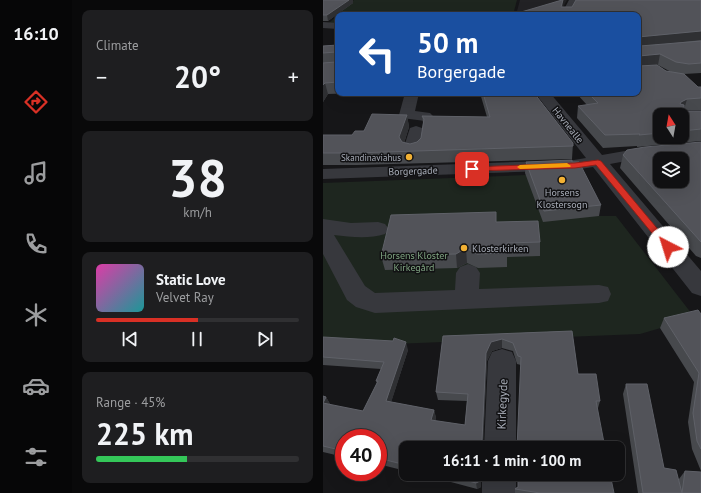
<!DOCTYPE html>
<meta charset="utf-8">
<style>
:root{--surface:#101012;--page:#1e1e20;--text:#f1f3f6;--muted:#9c9d9f;--line:#303032;--accent:#d93025}
body{margin:0;font-family:"PT Sans",sans-serif;background:var(--page);color:var(--text);height:100vh;display:flex;flex-direction:column;font-size:15px;white-space:nowrap}
*{box-sizing:border-box;margin:0}
p{font-size:13px;color:var(--muted)}
.icon{flex:none;width:22px;height:22px;fill:none;stroke:currentColor;stroke-width:2;stroke-linecap:round;stroke-linejoin:round}
.map{position:relative;flex:1;overflow:hidden}
.drawer{display:flex;flex-direction:column;gap:10px;padding:10px;background:#09090a;width:251px}
.drawer>*{flex:none}
.guide{position:absolute;left:12px;top:12px;width:306px;height:84px;border-radius:8px;box-shadow:0 4px 16px #0002,0 0 0 1px var(--line);background:#1a4fa0;color:#fff;overflow:hidden}
.needle{width:26px;rotate:349deg}
.fabs{position:absolute;left:330px;top:108px;display:grid;gap:8px}
.fabs a{display:grid;place-items:center;width:36px;height:36px;border-radius:8px;background:var(--surface);box-shadow:0 4px 16px #0002,0 0 0 1px var(--line);font-size:20px}
.speed{position:absolute;left:12px;top:429px;display:flex;gap:8px;font-size:20px;font-weight:700;text-align:center}
.speed>*{display:grid;place-content:center;width:52px;height:52px;border-radius:50%;background:var(--surface);box-shadow:0 4px 16px #0002,0 0 0 1px var(--line);line-height:1}
.speed .limit{border:6px solid #d22;background:#fff;color:#111}
.pin{position:absolute;display:grid;place-items:center;width:34px;height:34px;color:#fff;margin:-17px;border-radius:8px;box-shadow:0 2px 6px #0006}
.me{position:absolute;width:44px;margin:-22px;rotate:320deg;stroke-linejoin:round;filter:drop-shadow(0 0 3px #0008)}
.turn{display:flex;align-items:center;gap:14px;height:84px;padding:0 16px;font-size:18px}
.turn .icon{width:52px;height:52px;stroke-width:2.5}
.turn b{display:block;font-size:28px;line-height:34px}
.big{font-size:30px;font-weight:700;line-height:1.1}
.drawer .widget{flex:1;display:flex;flex-direction:column;justify-content:center;gap:6px;min-width:0;padding:0 14px;border-radius:8px;background:var(--page)}
.drawer .dial{align-items:center;gap:0}
.dial b{font-size:52px;line-height:1}
.song{display:flex;align-items:center;gap:12px}
.cover{width:48px;height:48px;border-radius:6px;background:linear-gradient(135deg,hsl(320 70% 55%),hsl(180 70% 35%))}
.played{height:4px;border-radius:2px;background:linear-gradient(90deg,var(--accent) 50%,var(--line) 50%)}
.keys{display:flex;justify-content:space-around;direction:ltr}
.heat{display:flex;justify-content:space-between;align-items:center;font-size:22px;direction:ltr}
.charge{height:6px;border-radius:3px;background:linear-gradient(90deg,#34c759 45%,var(--line) 0)}
.trip{position:absolute;left:76px;top:441px;width:226px;height:40px;border-radius:8px;background:var(--surface);box-shadow:0 4px 16px #0002,0 0 0 1px var(--line);font-weight:700;line-height:40px;text-align:center}
main{display:flex;flex:1;min-height:0}
.menu{display:flex;flex-direction:column;width:72px;justify-content:space-around;align-items:center;background:#060607;color:var(--muted)}
.menu .icon{width:28px;height:28px}
.menu .active{color:var(--accent)}
.menu b{font-size:18px;color:var(--text)}
.map>svg:first-child{display:block}
.built{fill:#222225}
.green{fill:#1e261f}
.lines{fill:none;stroke-linecap:round;stroke-linejoin:round}
.minor{fill:#37383d;fill-rule:evenodd}
.wall{fill:#47494d;fill-rule:evenodd}
.shaded-wall{fill:#2f3033}
.building{fill:#525359;stroke:#5f6168;fill-rule:evenodd}
.route{fill:#d93025;stroke:#8d1f18}
.slow{fill:#f59e0b}
.poi-dot{fill:#f2b134;stroke:#111113;stroke-width:1.5}
.labels{text-anchor:middle;dominant-baseline:central;stroke-width:3;stroke-linejoin:round;paint-order:stroke}
.far-poi-label{font-size:9px;fill:#a8adb8;stroke:#111113;text-anchor:end}
.street-label{font-size:10px;fill:#a8adb8;stroke:#111113}
.poi-label{font-size:10px;fill:#a8adb8;stroke:#111113}
.park-label{font-size:10px;fill:#7fa381;stroke:#111113}
.near-street-label{font-size:12px;fill:#a8adb8;stroke:#111113}
</style>
<main>
<nav class="menu">
<b>16:10</b>
<svg class="icon active" aria-label="directions" viewBox="0 0 24 24"><path d="M12 3l9 9-9 9-9-9zM9 14v-3h6M13 9l2 2-2 2"/></svg>
<svg class="icon" aria-label="music" viewBox="0 0 24 24"><path d="M9 18V5l10-2v13"/><circle cx="6" cy="18" r="3"/><circle cx="16" cy="16" r="3"/></svg>
<svg class="icon" aria-label="phone" viewBox="0 0 24 24"><path d="M5 4h4l2 5-3 2q2 4 5 5l2-3 5 2v4C11 20 4 13 5 4z"/></svg>
<svg class="icon" aria-label="climate" viewBox="0 0 24 24"><path d="M12 3v18M4 7l16 10M4 17L20 7"/></svg>
<svg class="icon" aria-label="car" viewBox="0 0 24 24"><path d="M5 17H2v-5l4-1 3-4h7l3 4 3 1v5h-3M9 17h6M6 11h13"/><circle cx="7" cy="17" r="2"/><circle cx="17" cy="17" r="2"/></svg>
<svg class="icon" aria-label="filters" viewBox="0 0 24 24"><path d="M4 7h16M4 17h16"/><circle cx="9" cy="7" r="2"/><circle cx="15" cy="17" r="2"/></svg>
</nav>
<section class="drawer">
<div class="widget"><p>Climate</p>
<div class="heat"><a>−</a><b class="big">20°</b><a>+</a></div>
</div>
<div class="widget dial"><b>38</b><p>km/h</p></div>
<div class="widget">
<div class="song"><i class="cover"></i><div><b>Static Love</b><p>Velvet Ray</p></div></div>
<div class="played"></div>
<div class="keys"><svg class="icon" aria-label="previous" viewBox="0 0 24 24"><path d="M18 5L8 12l10 7zM5 5v14"/></svg><svg class="icon" aria-label="pause" viewBox="0 0 24 24"><path d="M8 5v14M16 5v14"/></svg><svg class="icon" aria-label="next" viewBox="0 0 24 24"><path d="M6 5l10 7-10 7zM19 5v14"/></svg></div>
</div>
<div class="widget"><p>Range · 45%</p><b class="big">225 km</b><div class="charge"></div></div>
</section>
<div class="map">
<svg width="378" height="493" viewBox="0 0 378 493">
<rect width="100%" height="100%" fill="#161618"/>
<path class="built" d="M197 0H244L236 15H193Z"/>
<path class="green" d="M31 0H194L190 15H15V23H6Z
M203 175 276 216H293L372 318 317 334 71 344 0 343V183Z"/>
<g class="lines">
<path class="minor" d="M246 0H256L248 15H238Z
M0 22 15 23V29L0 28Z
M82 93H96L92 111 107 113 110 116 107 119 102 121 79 118 76 115Z
M212 93H227L279 155 319 148 378 142V152L319 158 287 164 378 271V296L369 293 270 167 251 170 0 179V169L251 160 263 158Z
M93 126 99 128 101 131 98 150 95 154 89 155 83 154 80 150 87 128Z
M0 219 28 223 55 222 62 224 66 229 62 234C46 239 28 237 11 235L42 286 52 293 132 290 133 273 137 267 145 264 153 267 157 273 156 289 276 285 285 287 288 294 285 301 276 303 52 313 33 307 24 300 0 254Z
M179 349 189 352 193 361V448H161L165 361 169 352Z
M159 474H193V493H159Z"/>
</g>
<path class="wall" d="M0 0H30V3L5 21H0Z
M240 0V7H249L378 0V41L341 44 378 41V73L361 74 378 98V110H362L364 111H378V141L314 147V146L280 148 254 118 255 106 264 105 253 93H315L188 15ZM330 65H335L350 73 343 71ZM337 115H359V137H337Z
M15 45V93H34L5 94 0 102V46Z
M157 93H211L250 143 249 159 34 165H0V135H29L84 115 86 127 81 143 87 144 94 142 98 138 100 123 99 116 164 117Z
M378 142V258L373 256 297 168 300 155Z
M203 162H249L278 205 276 216 220 222 202 173Z
M173 222 217 242V256L184 257V267L155 268 144 263 134 268 62 270 58 256Z
M378 314V471L369 449 365 422 371 382 337 328 341 318Z
M249 331 255 374 277 401 275 408 198 365 194 364 190 351 179 348 169 351 164 361 160 441 83 448V471L55 464V438H21V457L0 452V396L3 397 7 404V405L40 411 54 383 53 381 58 369 0 365V337L85 350 68 402 111 410 113 418 112 421 142 425 144 401 115 400 113 392 120 336Z
M303 384 341 468 356 481V479L362 471 378 493H315L300 394Z
M98 474H158V487L154 489Z
M194 487 291 493H192V489Z"/>
<path class="shaded-wall" d="M25 0H30V3L5 21 4 15Z
M240 0V9L238 7Z
M378 31V40L315 47V37Z
M337 54 335 65 315 67 316 56Z
M2 83 5 94 0 102V85Z
M364 99 361 110 354 114 358 102Z
M84 115 86 127 79 150 76 137Z
M143 248 144 263 134 268 133 254Z
M179 339V348L169 351 164 361 160 448 159 441 163 353 168 342Z
M83 342 85 350 66 409 63 401Z
M3 397 7 404 4 411 0 404Z
M111 410 113 418 110 428 108 420Z
M157 474H158V487L154 489 153 483Z"/>
<path class="building" d="M0 0H26L4 15H0Z
M239 0H240L238 7H249L253 0H378V31L315 37 317 46 378 41V63L366 64 353 62 337 54 316 56V66L334 65 343 71 361 74 375 87H378V98L364 99 358 102 357 104 361 105V109L364 111H378V129L359 131V115H337V133L316 135 317 134 282 135 255 106 275 103 265 93H315V15H188Z
M15 45V82L2 83 0 85V63L13 62V52L0 53V46Z
M160 93H211L250 143V146L31 153H0V135H29L32 131H41L49 114 84 115 76 137 79 142 87 144 94 142 98 138 101 119 99 116 167 117Z
M378 142V242L300 155 304 150 322 147ZM337 159H359V181H337Z
M249 160V162H256L278 205 221 211 203 162Z
M173 212V222L215 221 217 242 184 243V253L154 254 143 248 133 254 58 256 68 215Z
M375 310 378 314V449L374 441 370 413 376 373 341 318Z
M249 331 255 374H273L277 401H273L282 448H194L198 357 195 356 190 343 179 339 168 342 163 353 159 441 165 443 164 448H83V465L55 458V438H21V451L0 446V403L40 411 55 381H53L61 362 0 357V337L70 341 71 338 83 342 63 401 111 410 108 420 142 425 145 394 113 392 120 336Z
M303 384H324L341 468 353 470 359 493H320Z
M0 396 3 397 0 403Z
M362 471 378 472V493H359Z
M120 474H157V481L153 483Z
M195 474H287L291 493H217L192 489 195 487Z"/>
<path class="route" d="M275 160 278 161 348 245V249H342L273 165 252 168 149 171 145 169 149 167 252 163Z"/>
<path class="slow" d="M244 163 248 166 247 167 197 169 194 167 197 165Z"/>
<g class="poi-dot">
<circle cx="86" cy="157" r="4"/>
<circle cx="239" cy="180" r="4"/>
<circle cx="141" cy="248" r="4"/>
</g>
<g class="labels">
<g class="far-poi-label">
<text x="78" y="157">Skandinaviahus</text>
</g>
<g class="street-label">
<text transform="translate(245 125) rotate(51)">Havnealle</text>
<text transform="translate(90 171) rotate(-2)">Borgergade</text>
</g>
<g class="poi-label">
<text x="239" y="192">Horsens<tspan x="239" dy="12">Klostersogn</tspan></text>
<text x="149" y="248" text-anchor="start">Klosterkirken</text>
</g>
<g class="park-label">
<text x="91" y="255">Horsens Kloster<tspan x="91" dy="12">Kirkegård</tspan></text>
</g>
<g class="near-street-label">
<text transform="translate(179 404) rotate(-88)">Kirkegyde</text>
</g>
</g>
</svg>
<div class="fabs">
<a><svg class="needle" viewBox="-14 -14 28 28"><path d="M0-13l5 13h-10z" fill="#e53935"/><path d="M0 13l5-13h-10z" fill="#9c9d9f"/></svg></a>
<a><svg class="icon" aria-label="layers" viewBox="0 0 24 24"><path d="M12 4l9 5-9 5-9-5zM3 14l9 5 9-5"/></svg></a>
</div>
<div class="speed"><div class="limit">40</div></div>
<div class="pin" style="left:149px;top:169px;background:#d93025"><svg class="icon" aria-label="arrive" viewBox="0 0 24 24"><path d="M6 21V4h12l-3 4 3 4H6"/></svg></div>
<svg class="me" style="left:345px;top:247px" viewBox="-20 -20 40 40"><circle r="19" fill="#fff"/><path d="M0-13L10 11 0 6-10 11z" fill="#d93025"/></svg>
<div class="trip">16:11 · 1 min · 100 m</div>
<div class="guide">
<div class="turn"><svg class="icon" aria-label="left" viewBox="0 0 24 24"><path d="M17 20v-9H6M10 6l-5 5 5 5"/></svg><div><b>50 m</b>Borgergade</div></div>
</div>
</div>
</main>
